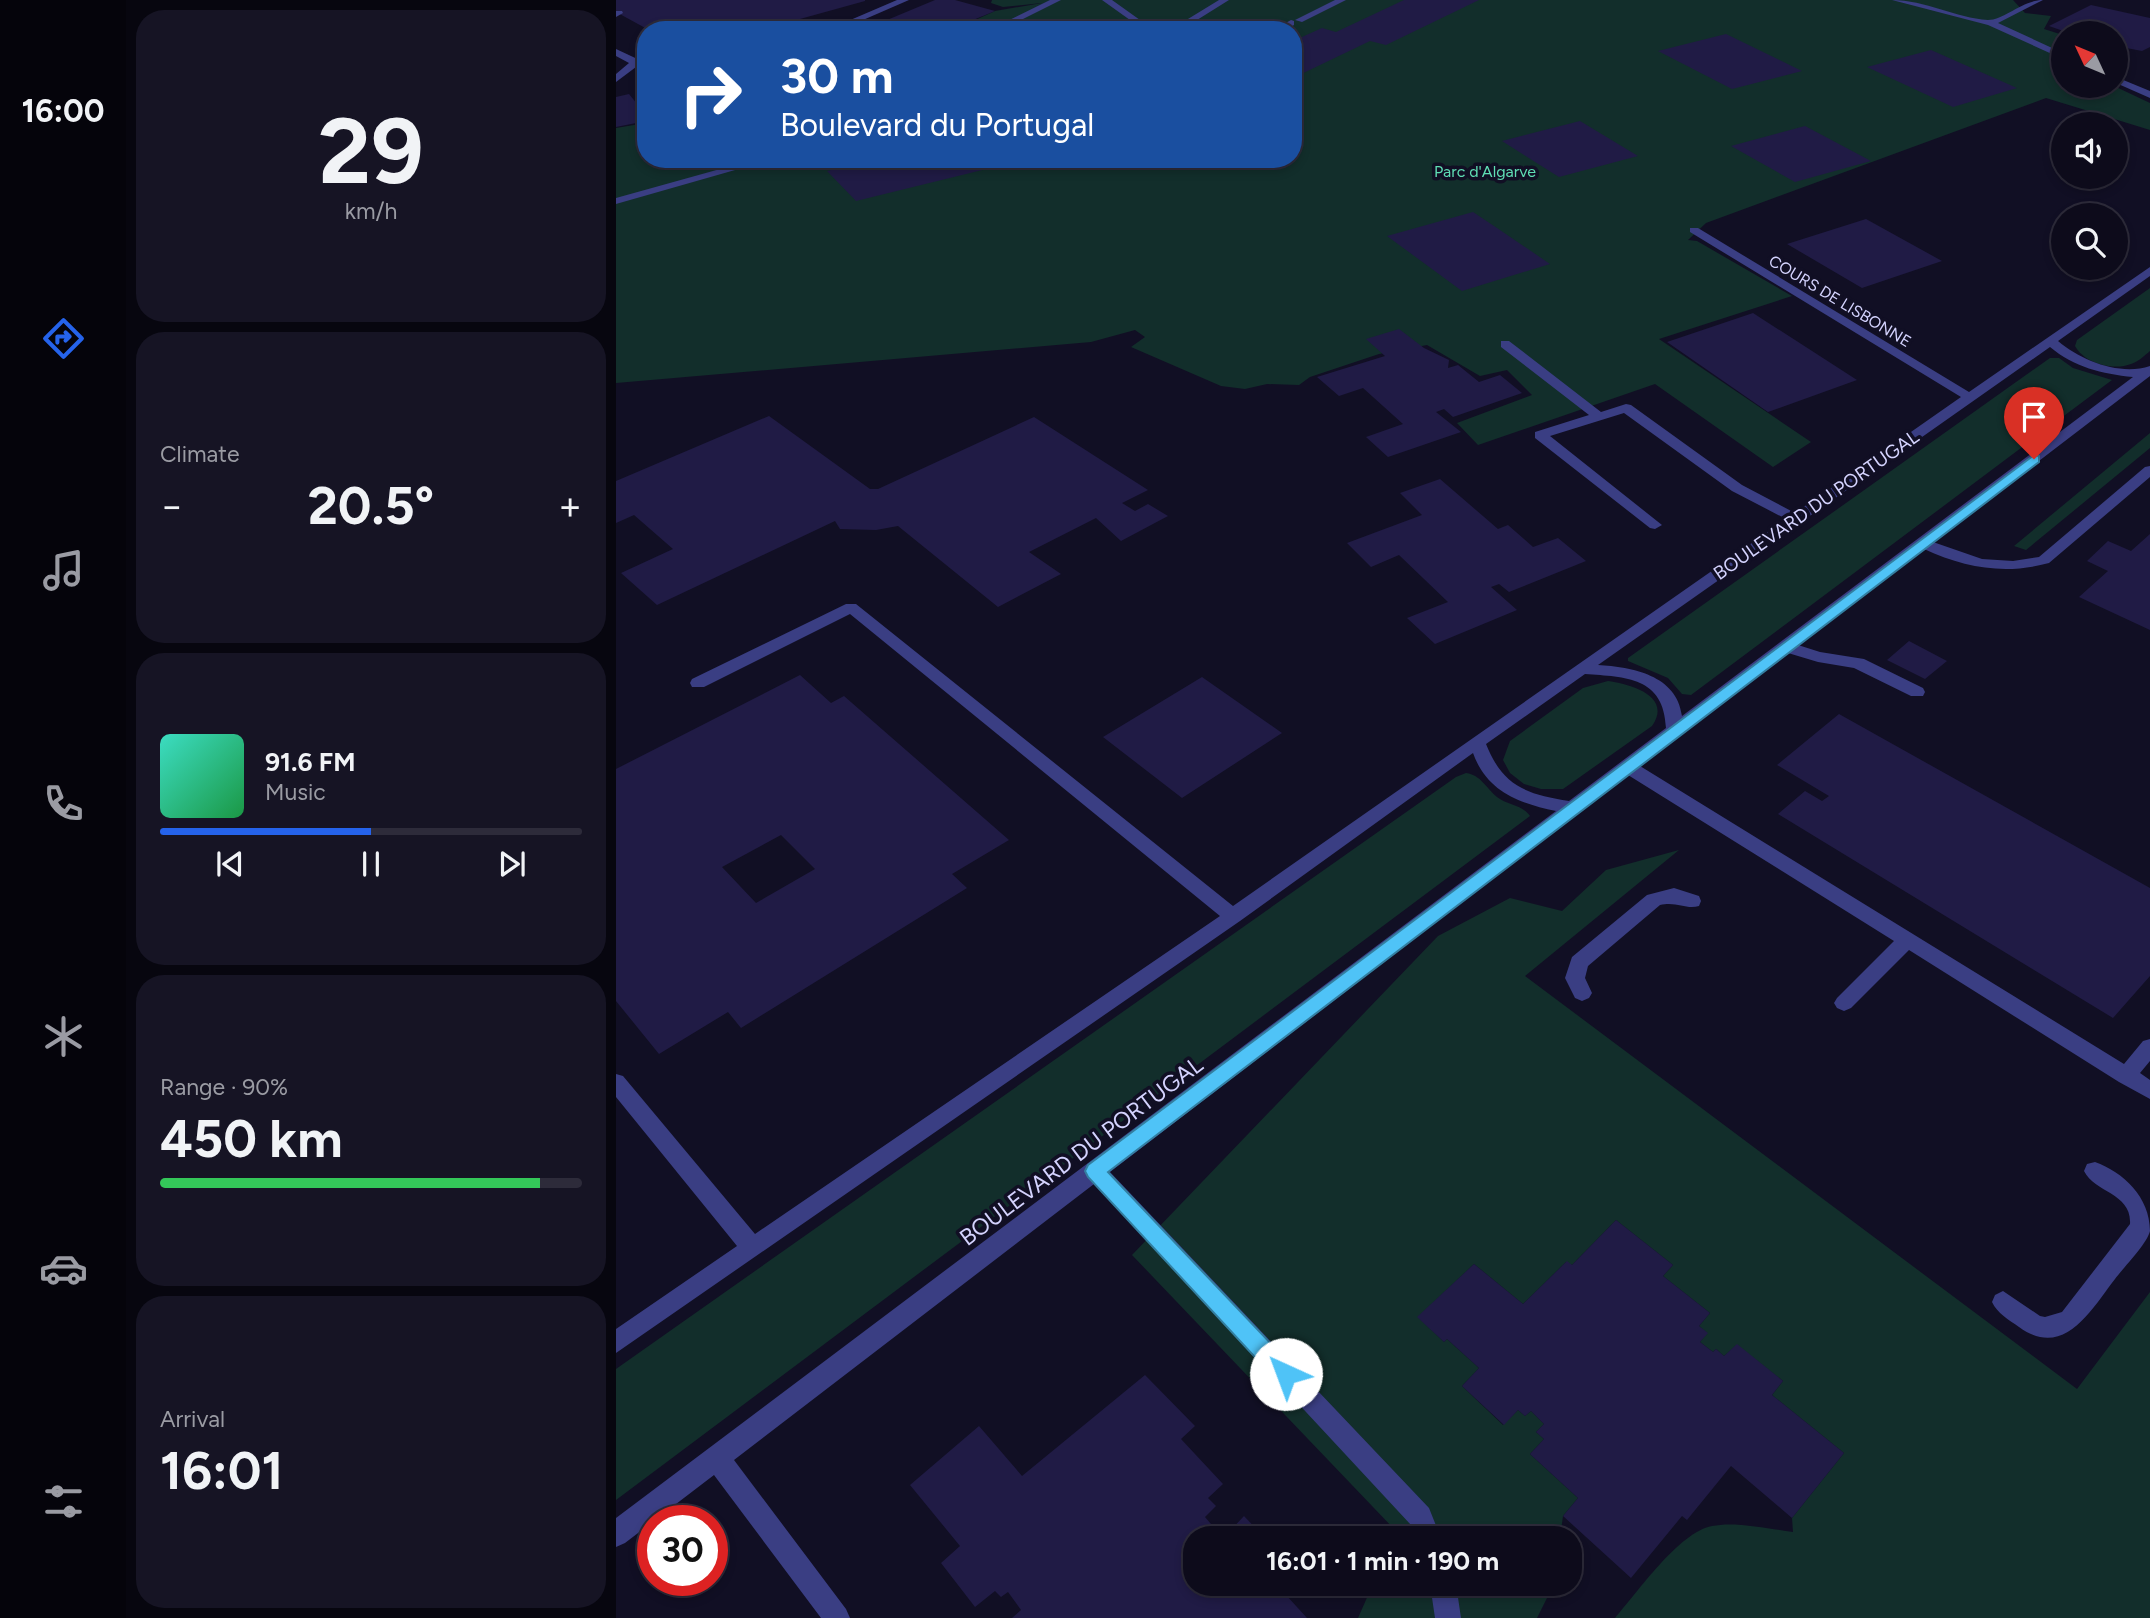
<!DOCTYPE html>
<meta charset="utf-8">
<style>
:root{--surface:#0d0b1b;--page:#161424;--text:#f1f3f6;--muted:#9a9ba3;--line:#2d2b3a;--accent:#2563eb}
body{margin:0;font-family:Figtree,sans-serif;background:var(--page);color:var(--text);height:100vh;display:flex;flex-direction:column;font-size:26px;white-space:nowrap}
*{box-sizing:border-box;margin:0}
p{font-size:23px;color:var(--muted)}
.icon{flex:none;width:38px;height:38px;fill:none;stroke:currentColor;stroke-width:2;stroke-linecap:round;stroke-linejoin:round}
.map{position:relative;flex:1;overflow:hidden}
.sheet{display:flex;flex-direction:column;gap:10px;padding:10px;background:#07060f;width:490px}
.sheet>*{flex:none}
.top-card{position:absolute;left:21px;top:21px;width:665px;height:147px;border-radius:28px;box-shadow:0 4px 10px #0003,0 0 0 2px var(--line);background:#1a4fa0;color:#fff;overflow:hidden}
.needle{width:46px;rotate:314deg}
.buttons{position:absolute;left:1435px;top:21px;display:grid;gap:14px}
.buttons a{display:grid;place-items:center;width:77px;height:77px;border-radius:50%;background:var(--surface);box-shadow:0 4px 10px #0003,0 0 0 2px var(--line);font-size:35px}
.speed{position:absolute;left:21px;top:1505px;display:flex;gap:14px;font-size:35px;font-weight:700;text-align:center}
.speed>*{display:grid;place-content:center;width:91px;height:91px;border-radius:50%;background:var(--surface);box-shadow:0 4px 10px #0003,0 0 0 2px var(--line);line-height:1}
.speed .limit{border:10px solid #d22;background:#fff;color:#111}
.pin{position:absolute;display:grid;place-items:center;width:60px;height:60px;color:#fff;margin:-72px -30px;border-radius:50% 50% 50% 0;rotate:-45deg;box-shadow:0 0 7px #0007}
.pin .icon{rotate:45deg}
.me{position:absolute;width:77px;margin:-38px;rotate:317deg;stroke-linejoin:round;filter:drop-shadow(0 0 5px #0008)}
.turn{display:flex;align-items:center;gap:24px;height:147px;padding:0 28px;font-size:32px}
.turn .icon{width:91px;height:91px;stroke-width:2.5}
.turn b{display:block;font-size:49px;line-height:60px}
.big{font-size:52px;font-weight:700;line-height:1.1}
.sheet .card{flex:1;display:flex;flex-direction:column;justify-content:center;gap:10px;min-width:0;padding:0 24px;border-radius:28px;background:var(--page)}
.sheet .dial{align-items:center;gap:0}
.dial b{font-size:91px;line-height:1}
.song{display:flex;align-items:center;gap:21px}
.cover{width:84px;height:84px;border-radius:10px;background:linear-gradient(135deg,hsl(170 70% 55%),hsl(140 70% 35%))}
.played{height:7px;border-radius:4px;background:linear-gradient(90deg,var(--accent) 50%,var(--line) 50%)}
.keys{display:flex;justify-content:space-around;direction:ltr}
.heat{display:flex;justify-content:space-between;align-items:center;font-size:38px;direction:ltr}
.charge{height:10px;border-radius:5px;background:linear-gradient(90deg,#34c759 90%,var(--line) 0)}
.trip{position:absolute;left:567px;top:1526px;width:399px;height:70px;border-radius:28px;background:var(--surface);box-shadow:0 4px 10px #0003,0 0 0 2px var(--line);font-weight:700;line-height:70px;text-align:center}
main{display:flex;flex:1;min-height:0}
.menu{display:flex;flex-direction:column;width:126px;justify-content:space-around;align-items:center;background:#05040b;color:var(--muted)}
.menu .icon{width:49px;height:49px}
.menu .on{color:var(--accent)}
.menu b{font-size:32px;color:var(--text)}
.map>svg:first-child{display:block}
.green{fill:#122e2b}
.building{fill:#201b45;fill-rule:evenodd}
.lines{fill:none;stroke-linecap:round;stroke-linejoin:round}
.minor{fill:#3a3e83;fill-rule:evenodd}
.route{fill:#4fc3f7;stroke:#337fa1;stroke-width:2}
.labels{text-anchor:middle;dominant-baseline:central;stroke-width:7;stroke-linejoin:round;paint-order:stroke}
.far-park-label{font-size:16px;fill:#5fdeb4;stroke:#110f24}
.far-street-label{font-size:16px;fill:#d4d3fe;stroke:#110f24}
.street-label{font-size:19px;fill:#d4d3fe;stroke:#110f24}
.near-street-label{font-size:23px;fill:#d4d3fe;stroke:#110f24}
</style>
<main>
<nav class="menu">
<b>16:00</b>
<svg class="icon on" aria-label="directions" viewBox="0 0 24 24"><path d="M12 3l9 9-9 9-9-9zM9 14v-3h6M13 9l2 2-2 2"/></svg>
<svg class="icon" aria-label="music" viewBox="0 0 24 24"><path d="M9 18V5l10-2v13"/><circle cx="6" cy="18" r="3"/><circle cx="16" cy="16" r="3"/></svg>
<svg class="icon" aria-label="phone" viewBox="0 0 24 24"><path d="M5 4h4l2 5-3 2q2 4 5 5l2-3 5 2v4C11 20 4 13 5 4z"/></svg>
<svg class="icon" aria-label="climate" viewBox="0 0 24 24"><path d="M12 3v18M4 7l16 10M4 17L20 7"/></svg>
<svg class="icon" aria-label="car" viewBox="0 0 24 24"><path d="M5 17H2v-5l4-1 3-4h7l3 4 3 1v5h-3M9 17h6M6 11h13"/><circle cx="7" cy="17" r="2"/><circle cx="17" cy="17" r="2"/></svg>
<svg class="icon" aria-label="filters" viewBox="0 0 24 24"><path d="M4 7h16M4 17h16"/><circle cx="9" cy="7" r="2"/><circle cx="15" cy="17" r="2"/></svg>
</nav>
<section class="sheet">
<div class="card dial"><b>29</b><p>km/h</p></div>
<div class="card"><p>Climate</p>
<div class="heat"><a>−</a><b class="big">20.5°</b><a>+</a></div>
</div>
<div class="card">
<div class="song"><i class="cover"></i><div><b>91.6 FM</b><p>Music</p></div></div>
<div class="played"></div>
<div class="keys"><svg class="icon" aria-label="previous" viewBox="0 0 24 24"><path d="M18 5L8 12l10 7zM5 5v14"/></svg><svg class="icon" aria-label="pause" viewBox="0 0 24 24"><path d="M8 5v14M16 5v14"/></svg><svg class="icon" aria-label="next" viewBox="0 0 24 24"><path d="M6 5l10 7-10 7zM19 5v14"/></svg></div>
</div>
<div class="card"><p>Range · 90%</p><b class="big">450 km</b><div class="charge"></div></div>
<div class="card"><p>Arrival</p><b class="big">16:01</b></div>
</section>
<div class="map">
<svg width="1534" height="1618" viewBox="0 0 1534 1618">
<rect width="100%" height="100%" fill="#110f24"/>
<path class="green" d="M376 0H1397L1409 13 1435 16 1428 29 1447 35V53L1442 57 1447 60V86H1498L1534 103V130L1430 98 1090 223 1072 240 1081 241 1176 296 1043 339 1195 442 1157 467 1039 384 862 445 841 423 916 395 891 370 864 376 811 345 763 354 694 377 683 385 651 384 629 389 605 386 515 347 529 337 519 330 475 342 0 383V128L30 123V159H677V30H337L379 11 426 3 387 7 375 3Z
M1534 288V351C1528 356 1522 362 1515 364 1497 371 1468 363 1459 346L1461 340Z
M1434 358H1443L1457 368 1496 380 1075 695 1066 694 1052 678 1012 661V658Z
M1534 433V448L1410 550 1398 546Z
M992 681C1014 684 1057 696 1036 726L947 789H925L908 784 894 773 887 760 894 741 967 688Z
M850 773C865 775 870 788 881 797 891 805 907 805 914 816L0 1500V1369L840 777Z
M1063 850 909 976 1461 1389 1534 1292V1618H999C1021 1593 1063 1532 1096 1526 1119 1521 1154 1529 1177 1532L1176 1518 1228 1453 1156 1395 1167 1381 1121 1345 1108 1356 1100 1349 1097 1352 1084 1342 1091 1333 1083 1326 1094 1313 1047 1276 1057 1265 1000 1220 956 1265 950 1262 907 1304 858 1264 802 1317 828 1342 831 1339 863 1368 846 1386 887 1425 902 1410 909 1416 915 1411 928 1424 920 1432 928 1439 914 1454 962 1498 947 1516 944 1538H776L779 1530 516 1255 822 936 894 898 946 911 990 870Z
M757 1584H938L921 1618H742Z"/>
<path class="building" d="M0 0H249V1L144 30H33L0 12Z
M319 0H339L379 11 333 30H247Z
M788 0H863L770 45 754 41 677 78V41L706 28 720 32Z
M1475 5 1534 18V47L1526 51 1500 46V33H1453L1433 26Z
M1110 34 1186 71 1116 89 1042 51Z
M1315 50 1401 88 1337 107 1251 67Z
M13 94 30 115V121L0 127V97Z
M964 121 1022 156 943 177 886 141Z
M1189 126 1255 161 1179 182 1115 146Z
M260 159H407V160L240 201 211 171Z
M857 212 881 228 934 264 846 291 771 236Z
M1250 219 1326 261 1246 288 1171 244Z
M1137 313 1241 380 1152 412 1051 342Z
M783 329 808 348 833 360 832 368 842 365 863 382 884 375 906 393 837 417 828 409 820 412 845 432 772 457 750 437 787 424 747 388 723 396 701 377 769 356 750 339Z
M153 416 254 489H262L418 417 532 490 506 503 519 511 532 504 552 516 505 541 480 518 413 552 445 574 382 607 282 526 260 530 224 529 219 521 41 605 5 573 57 549 18 515 0 523V481Z
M824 479 882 529 892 525 917 547 942 538 970 561 893 592 883 584 875 587 901 610 819 644 791 618 832 602 783 555 755 567 731 543 806 515 784 493Z
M1534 534V630L1463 597 1492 571 1471 561 1492 541 1515 551Z
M1293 641 1331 661 1309 679 1271 660Z
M184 675 215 703 228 696 393 840 336 874 351 888 125 1028 112 1012 43 1054 0 1001V769ZM165 835 199 869 140 903 106 867Z
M586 677 666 733 566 798 487 737Z
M1223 714 1534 888V976L1497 1018 1162 814 1189 791 1206 801 1213 796 1161 765Z
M1000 1220 1057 1265 1047 1276 1094 1313 1083 1326 1092 1333 1084 1342 1097 1352 1100 1349 1108 1356 1121 1344 1167 1381 1156 1395 1228 1453 1176 1518 1115 1466 1071 1520 1066 1516 1015 1578 947 1516 962 1498 914 1454 928 1439 920 1432 928 1424 915 1411 909 1416 902 1410 888 1425 846 1386 863 1368 831 1339 828 1342 801 1317 858 1264 907 1304 951 1261 956 1265Z
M529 1375 579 1426 565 1439 607 1484 592 1498 600 1506 589 1517 601 1531 606 1526 612 1533 628 1516 649 1538H579V1584H660L691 1618H396L405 1610 392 1592 385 1597 379 1591 359 1607 325 1563 344 1546 294 1485 363 1426 406 1476Z"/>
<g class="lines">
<path class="minor" d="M281 0H293L224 30H211Z
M434 0H445L385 30H373Z
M486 0H496L538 30H528Z
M603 0H613L565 30H554Z
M719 0H730L686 22 679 20Z
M1276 0C1309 0 1340 18 1372 20 1388 20 1407 0 1427 0L1382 23 1447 53V59L1372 25Z
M0 11H6L7 13 0 17Z
M675 20 678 21V25L669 30H657Z
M0 49 30 63V69L20 67 0 82V74L13 63 0 56Z
M1500 77 1534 91V98L1500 83Z
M140 159H158L0 204V198Z
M1074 228H1082L1353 392 1534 267V276L1442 341C1466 361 1504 376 1534 366V376L1317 542 1366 559 1397 561 1423 557 1529 467 1534 466V477L1433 563C1389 575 1349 568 1308 549L1182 645 1204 652 1248 659 1307 688 1309 692 1307 696H1295L1238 668 1202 662 1172 653 1024 766 1508 1064 1527 1041 1534 1039V1061L1524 1073 1534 1080V1099L1503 1082 1293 950 1235 1008 1228 1011 1221 1008 1218 1003 1221 998 1278 941 1012 775 494 1172 813 1508 825 1538H799L795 1525 478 1184 118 1460 230 1609 234 1618H205L98 1475 9 1543 0 1547V1518L940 811C903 803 871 792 857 753L624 921 0 1353V1329L121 1246 0 1097V1074L7 1076 139 1234 604 916 234 614 88 687H76L74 683 76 679 230 604H240L617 906 1170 519 1116 491 1008 413 934 436 1046 525 1039 529 1034 528 919 438V432L973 415 885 347V341H893L985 412 1010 404 1015 405 1126 485 1179 513 1345 397 1074 232ZM1434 347C1458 367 1486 374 1517 377L1066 716C1061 675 1016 667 982 665ZM969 674C1010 677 1048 677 1050 728L953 801C911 794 887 787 870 744Z
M1058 888 1083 896 1085 901 1083 906C1070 910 1061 901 1044 905L972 966 969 978 976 993 973 998 966 1001 959 998 949 978 956 957 1031 895Z
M1479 1162C1507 1172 1534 1197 1534 1231 1531 1244 1507 1268 1499 1279 1475 1310 1448 1360 1403 1327 1393 1320 1381 1313 1376 1302L1379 1295 1387 1291 1424 1316 1429 1317 1446 1312 1514 1224C1516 1193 1479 1193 1468 1171L1471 1164Z
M814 1584H840L845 1618H819Z"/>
</g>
<path class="route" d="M1418 455 1423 456V462L492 1172 677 1367 680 1374 677 1382 670 1385 662 1382 472 1177 469 1171 472 1165Z"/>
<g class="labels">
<g class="far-park-label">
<text x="869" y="171">Parc d'Algarve</text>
</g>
<g class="far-street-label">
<text transform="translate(1224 301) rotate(31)">COURS DE LISBONNE</text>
</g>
<g class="street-label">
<text transform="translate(1200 505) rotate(-35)">BOULEVARD DU PORTUGAL</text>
</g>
<g class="near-street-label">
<text transform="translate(465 1151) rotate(-37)">BOULEVARD DU PORTUGAL</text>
</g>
</g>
</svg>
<div class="buttons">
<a><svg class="needle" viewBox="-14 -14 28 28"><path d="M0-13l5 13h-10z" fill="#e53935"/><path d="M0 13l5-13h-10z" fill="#9a9ba3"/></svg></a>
<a><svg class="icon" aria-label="sound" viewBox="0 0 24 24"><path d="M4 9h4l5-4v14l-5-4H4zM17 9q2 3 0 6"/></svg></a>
<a><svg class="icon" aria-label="search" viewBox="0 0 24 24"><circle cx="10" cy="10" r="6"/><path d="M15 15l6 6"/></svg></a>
</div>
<div class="speed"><div class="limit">30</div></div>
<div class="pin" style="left:1418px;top:459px;background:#d93025"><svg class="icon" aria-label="arrive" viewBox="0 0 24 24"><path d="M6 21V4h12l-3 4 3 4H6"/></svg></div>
<svg class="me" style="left:670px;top:1374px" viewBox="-20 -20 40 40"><circle r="19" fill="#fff"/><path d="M0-13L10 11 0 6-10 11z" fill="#4fc3f7"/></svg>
<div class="trip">16:01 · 1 min · 190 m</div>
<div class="top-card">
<div class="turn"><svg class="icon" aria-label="right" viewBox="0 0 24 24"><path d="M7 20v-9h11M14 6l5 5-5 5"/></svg><div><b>30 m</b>Boulevard du Portugal</div></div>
</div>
</div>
</main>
